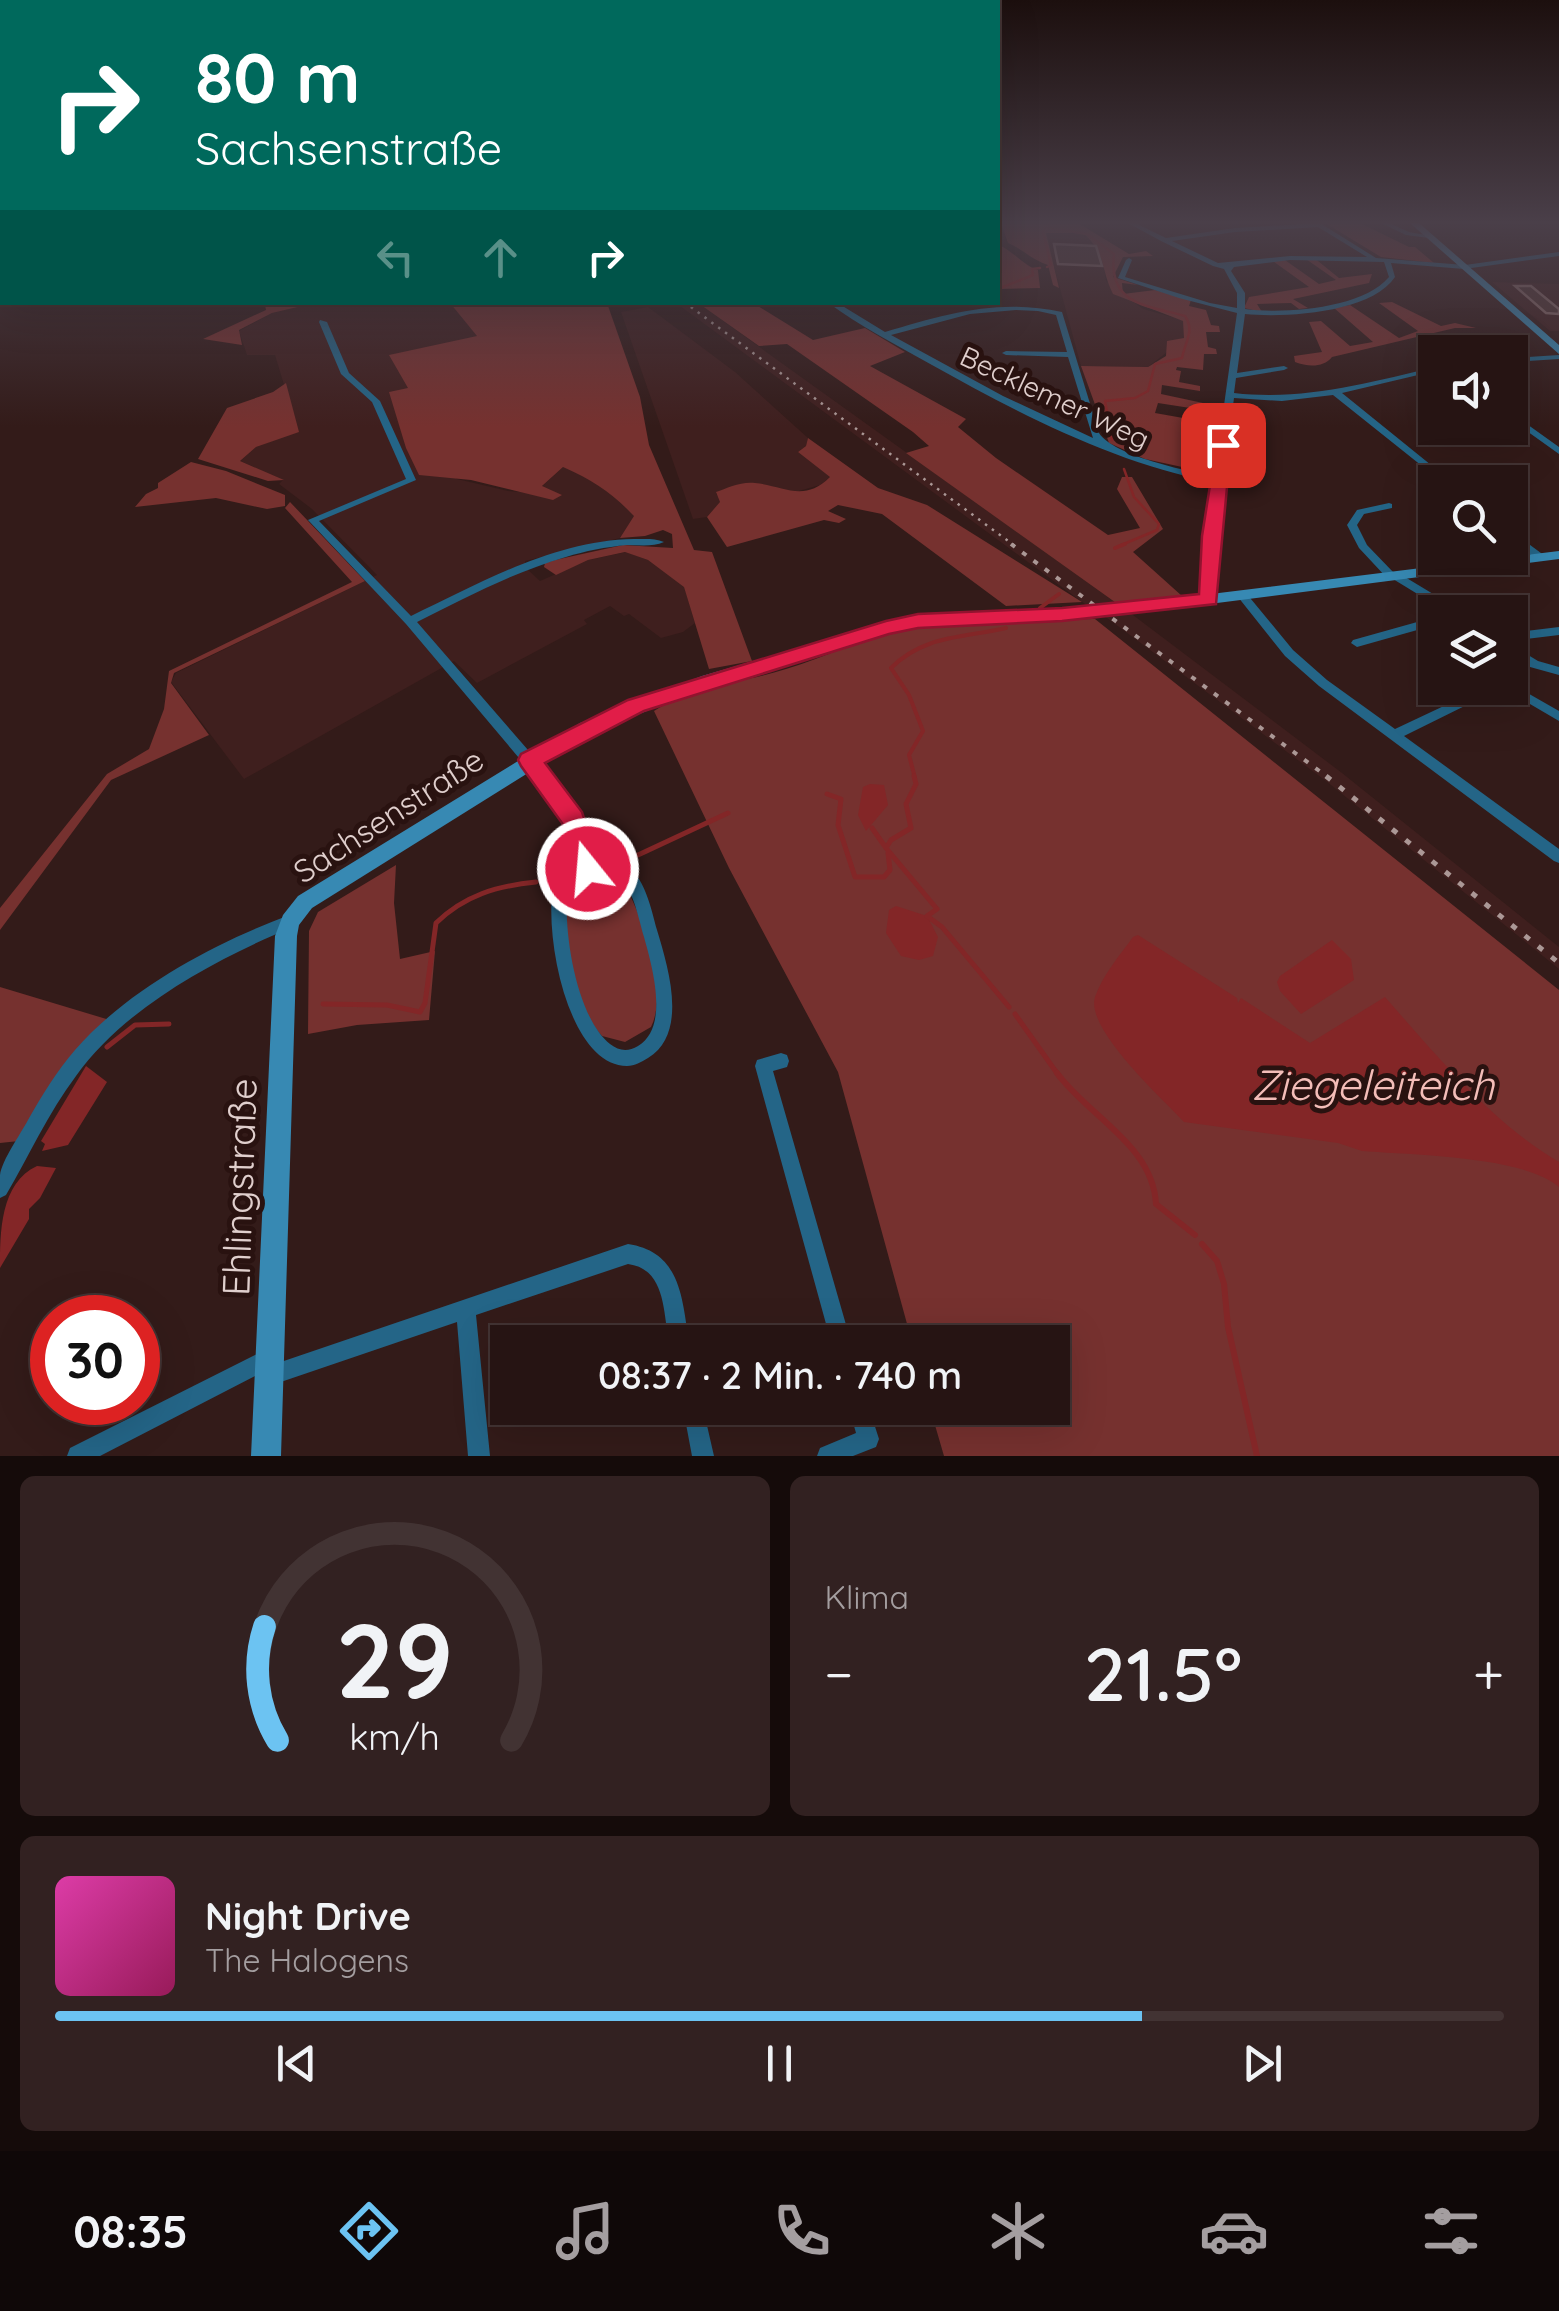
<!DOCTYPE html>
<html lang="de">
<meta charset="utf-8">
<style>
:root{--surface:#261413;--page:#322121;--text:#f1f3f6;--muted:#a49ea0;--line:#423333;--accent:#6cc3f2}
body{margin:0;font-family:Quicksand,sans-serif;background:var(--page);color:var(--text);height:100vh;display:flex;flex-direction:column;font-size:38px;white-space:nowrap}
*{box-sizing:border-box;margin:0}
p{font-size:32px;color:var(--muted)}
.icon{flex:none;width:55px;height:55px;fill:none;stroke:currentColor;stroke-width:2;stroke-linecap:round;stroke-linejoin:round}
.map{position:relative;height:1456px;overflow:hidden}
.drawer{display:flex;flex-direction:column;gap:20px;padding:20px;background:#150b0a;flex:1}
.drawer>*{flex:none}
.guide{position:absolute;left:0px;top:0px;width:1000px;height:305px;box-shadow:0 10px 40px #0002,0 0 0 2px var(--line);background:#00695c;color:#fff;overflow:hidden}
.buttons{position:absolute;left:1418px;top:335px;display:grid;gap:20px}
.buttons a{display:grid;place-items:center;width:110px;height:110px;border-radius:0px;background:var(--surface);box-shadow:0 10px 40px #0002,0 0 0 2px var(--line);font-size:50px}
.speed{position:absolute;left:30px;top:1295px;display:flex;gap:20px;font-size:50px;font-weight:700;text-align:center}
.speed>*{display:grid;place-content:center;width:130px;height:130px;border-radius:50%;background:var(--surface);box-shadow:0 10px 40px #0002,0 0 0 2px var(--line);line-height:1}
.speed .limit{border:15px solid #d22;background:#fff;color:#111}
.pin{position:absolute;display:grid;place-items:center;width:85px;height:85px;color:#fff;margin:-42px;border-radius:20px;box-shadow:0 5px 15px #0006}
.me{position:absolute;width:110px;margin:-55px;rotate:343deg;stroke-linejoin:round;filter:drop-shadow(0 0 8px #0008)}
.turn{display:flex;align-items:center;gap:35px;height:210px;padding:0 30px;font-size:45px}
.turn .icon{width:130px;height:130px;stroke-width:2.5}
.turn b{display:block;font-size:70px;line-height:85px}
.lanes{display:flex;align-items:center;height:95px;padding:0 30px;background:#0003;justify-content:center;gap:50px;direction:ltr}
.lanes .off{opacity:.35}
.big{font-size:75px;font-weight:600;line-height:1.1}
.drawer .card{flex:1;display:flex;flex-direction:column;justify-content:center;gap:15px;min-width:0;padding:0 35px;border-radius:15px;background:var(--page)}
.drawer .dial{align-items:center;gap:0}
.dial svg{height:260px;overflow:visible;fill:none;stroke:var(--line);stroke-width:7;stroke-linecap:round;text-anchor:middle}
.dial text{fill:var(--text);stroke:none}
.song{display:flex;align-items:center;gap:30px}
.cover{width:120px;height:120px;border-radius:15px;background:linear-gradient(135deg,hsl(320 70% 55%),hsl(330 70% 35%))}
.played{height:10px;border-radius:5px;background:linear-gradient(90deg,var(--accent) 75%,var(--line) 75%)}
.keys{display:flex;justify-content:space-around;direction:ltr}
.heat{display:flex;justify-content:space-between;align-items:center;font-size:55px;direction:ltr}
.drawer .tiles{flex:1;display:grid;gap:20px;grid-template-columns:1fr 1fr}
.card:last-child{grid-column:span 2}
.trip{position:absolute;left:490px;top:1325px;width:580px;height:100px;border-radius:0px;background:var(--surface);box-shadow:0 10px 40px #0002,0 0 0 2px var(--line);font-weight:600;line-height:100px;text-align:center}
.tab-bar{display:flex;height:160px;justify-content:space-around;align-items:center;background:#0f0808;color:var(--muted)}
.tab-bar .icon{width:70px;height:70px}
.tab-bar .current{color:var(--accent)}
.tab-bar b{font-size:45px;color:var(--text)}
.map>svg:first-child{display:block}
.built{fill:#3f1f1e}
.green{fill:#76312f}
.water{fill:#832627}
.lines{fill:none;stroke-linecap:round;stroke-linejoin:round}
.stream-far3{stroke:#832627;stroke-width:2.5}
.stream-far2{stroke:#832627;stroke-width:4}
.stream-far1{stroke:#832627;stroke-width:5}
.stream{stroke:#832627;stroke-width:6}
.building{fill:#4f3432;stroke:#876967;stroke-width:2.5}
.street{fill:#246587;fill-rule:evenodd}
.secondary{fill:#3789b3;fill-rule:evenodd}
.rail-far2{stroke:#ab9896;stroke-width:2.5;stroke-dasharray:2.5 6;stroke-linecap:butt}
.rail-far1{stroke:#ab9896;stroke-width:4;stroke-dasharray:5 9;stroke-linecap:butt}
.rail{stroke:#ab9896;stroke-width:5;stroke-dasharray:6 11;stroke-linecap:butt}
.route{fill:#e11d48;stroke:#92132f;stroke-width:2.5}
.labels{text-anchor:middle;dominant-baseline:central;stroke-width:10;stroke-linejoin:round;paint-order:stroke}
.far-street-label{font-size:28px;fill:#e0cfcd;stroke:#291210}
.street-label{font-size:32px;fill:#e0cfcd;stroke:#291210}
.near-street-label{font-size:38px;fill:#e0cfcd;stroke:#291210}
.near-water-label{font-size:42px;font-style:italic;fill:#f3bdb8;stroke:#291210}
</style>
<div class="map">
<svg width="1559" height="1456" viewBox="0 0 1559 1456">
<rect width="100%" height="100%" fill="#331b19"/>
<path class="built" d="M1045 233H1083L1101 248 1106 281 1143 309 1183 320 1185 338 1148 367 1081 366Z
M1492 282 1559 284V331H1550Z
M315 303H450L478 336 408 389 390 392 457 479 508 491 561 495 541 487 564 466 611 491 635 516 620 538 525 561V567L540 581 588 560 626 552 648 560 684 586 695 623 683 632 661 638 629 614 624 616 610 606 584 620 587 624 477 683 454 661 244 779 171 682 176 673 377 575 312 509 279 484 283 480 240 461 256 447 298 431 275 355H247L239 331 272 313Z
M676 303H698L1119 605 1093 608 1085 604Z
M648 307 735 372 808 438 806 446 798 452 831 477 820 485 799 491 783 492 754 483 716 493 721 502 707 517 693 519 621 312Z
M1129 612 1342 773 1559 947V969L1326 781 1103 615Z"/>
<path class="green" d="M1001 223H1078L1129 254 1146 251 1153 256 1123 257 1113 277 1138 285 1122 283 1123 294 1155 290 1191 300 1189 306 1206 310 1211 325 1219 326 1220 332H1206L1208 347 1216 349 1217 354H1204L1203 370 1177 367 1176 370 1181 371 1179 382 1200 386V391L1162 385 1161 394 1203 403V410L1158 403 1155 413 1217 424V433L1189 428 1184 446 1216 456 1210 473 1145 459 1109 443 1081 366 1148 367 1166 356 1167 341 1184 338 1183 321 1113 294C1100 268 1107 254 1083 233H1046L1059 288 1053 285 1048 265C1032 260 1024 250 1008 243Z
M1325 223H1360L1409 247H1415L1434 263 1381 257Z
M999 245C1014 252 1026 267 1038 270L1040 288 998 289Z
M1303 257H1313L1339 278 1372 274 1369 283 1293 299 1308 308 1299 309 1291 303 1257 304 1262 312 1244 308 1249 297 1309 287 1270 259 1282 258 1319 284 1336 280Z
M1392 302 1441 326 1455 323 1476 328H1455L1332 357C1323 368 1308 367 1295 362L1294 356 1322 352 1309 322 1321 321 1350 346 1373 342 1334 308 1350 305 1399 338 1418 331 1379 303Z
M279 303H315L272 313 239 330 242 345 203 339 266 310 265 305Z
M450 303H607L640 397 649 445 694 550 712 552 752 661 709 669 684 587 648 560 625 552 588 560 556 575 544 567 545 563 555 560 623 545 673 548 672 534 663 530 645 536 620 538 634 516C612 493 593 480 563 467L542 486 562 495 553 500 471 480 419 475 406 448 389 392 408 388 389 355 477 336Z
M698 303H753L813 340 865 328 905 352 870 366 966 419 958 427 996 458 1108 535 1140 528 1117 489 1122 477H1132L1163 529 1133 552 1182 596 1119 605 906 453 929 446 913 432 787 344 759 346Z
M286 383 299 432 256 447 240 461 284 480 268 481 198 459 227 408 273 392Z
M808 438 878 488 927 505 1082 602 1006 606 882 514 838 505 828 511 846 519 839 523 824 520 727 547 707 517 720 502 716 492C727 488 742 481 755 483 784 486 804 503 830 477L798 452 806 446Z
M191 462 226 471 285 495V506L267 509 216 498 135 507 146 494 158 488V483Z
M290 502 365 581 174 673 171 683 209 735 111 780 0 930V908L107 774 149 749 164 709 169 671 352 582 285 508Z
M1095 619 1559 990V1456H944L930 1408H1052V1342H912L838 1072 729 868 654 711C693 686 743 683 786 669 826 657 862 638 902 630 965 617 1031 620 1095 619Z
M396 865 394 903 400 959 435 951 429 1020 357 1025 308 1034 309 931 318 912Z
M615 868C638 903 671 986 651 1027L625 1042 602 1036C569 1000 564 930 565 883Z
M0 987 113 1021 19 1141 0 1143Z"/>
<path class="water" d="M870 784 884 785 888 805 866 831 858 815 863 787Z
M896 906 927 916 938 937 933 956 919 960 901 956 886 933 889 910Z
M1138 935 1237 998 1238 1003 1241 998 1310 1043 1385 997C1437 1056 1491 1122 1559 1162V1187C1524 1156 1411 1155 1362 1151L1338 1143 1184 1122C1162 1098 1085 1029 1095 997 1102 976 1120 955 1133 937Z
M1332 940 1351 959 1354 980 1301 1014 1280 991 1277 982 1280 976Z
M86 1066 107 1082 68 1145 42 1151 45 1144 41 1141Z
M37 1166 56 1168 40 1198 29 1209V1219L0 1268C0 1233 0 1183 37 1166Z"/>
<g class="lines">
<path class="stream-far3" d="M1044 227 1087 234 1114 254C1108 305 1146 305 1185 316 1195 331 1185 342 1182 358L1155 364 1148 391 1135 398 1105 401 1112 440
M1047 267 1051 265 1043 232 1049 223
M998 289 1033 275 1032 269 1040 268
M1119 546 1157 530 1159 524 1134 497 1124 469"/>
<path class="stream-far2" d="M1115 548 1125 544
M1040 608 1059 594
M915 778 909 755 923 731 909 695 891 668C924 635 963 638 1006 628"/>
<path class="stream-far1" d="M914 776 916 784 906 804 911 828 891 840 886 848 937 909 927 916 942 927 1009 1007
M827 794 841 799 838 825 855 877H884L890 870 888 853
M872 828 886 848
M638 855 728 813
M568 885 600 907 613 897 617 876
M323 1004 387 1005 420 1012 425 1003 436 923C465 895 497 886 536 882
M1015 1014 1059 1076
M107 1047 135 1025 169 1024"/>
<path class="stream" d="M1057 1073C1088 1116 1153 1145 1156 1204L1195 1235
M1202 1244 1217 1261 1224 1284 1228 1327 1257 1456"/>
</g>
<path class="building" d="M1054 244 1096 246 1102 266 1058 264Z
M1515 286H1531L1559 309V314L1546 313Z"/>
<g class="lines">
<path class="street" d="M1128 223H1135L1166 238 1235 228 1320 223 1376 258 1465 265 1559 252V256L1464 269 1391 263 1395 277C1371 313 1285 318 1245 314L1237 373 1284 366 1288 368 1284 370 1236 378 1234 393C1303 401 1368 383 1435 367V371L1342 393 1452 482H1442L1333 395 1282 401 1234 398 1216 536 1214 599 1209 602 1204 599 1206 536 1214 482C1116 464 1018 413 932 365 896 345 860 326 827 302H836L885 332C945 314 999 298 1062 312L1099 433C1114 456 1187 471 1214 476L1237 313 1179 298 1118 278 1126 260 1129 258 1132 260 1125 277 1210 303 1237 308V293L1224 269 1213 266 1161 241ZM1318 227 1367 257 1290 256 1218 263 1172 241 1235 232ZM1290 260 1384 262 1389 277C1362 309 1284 314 1245 309V293L1231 271 1234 267ZM1016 310 1038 311 1056 315 1067 352 1006 351 1002 353 1006 355 1068 357 1093 438 1003 396 891 335 970 314Z
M1381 223H1389L1409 232 1432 236 1429 238 1406 235Z
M320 320 327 322 349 373 380 401 416 480 319 521 411 616C480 583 555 540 634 539 645 539 655 538 664 542 653 547 639 545 627 545 606 547 585 551 566 557 514 572 465 598 417 622L561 788 581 820 594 863C605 860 613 857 623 863 645 875 651 909 657 930 668 967 689 1033 648 1058 641 1062 635 1066 627 1066 565 1066 540 919 556 875L581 867 568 821 551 796 406 624 308 520 406 479 372 402 341 374 319 322ZM611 870C633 884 637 913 644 937 652 966 670 1027 638 1046 628 1052 619 1051 610 1044 575 1016 562 925 568 883Z
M1559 355V359L1510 362V358Z
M1510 412 1559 447V454L1510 419Z
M1389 503 1392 504V508L1364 514 1357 525 1367 545 1394 573 1400 574 1458 609 1459 612H1447L1393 579 1387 578 1359 548 1347 525 1357 510Z
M1510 530 1545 556V560H1537L1510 538Z
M1242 592 1246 593 1293 650 1327 680 1395 729 1482 688H1497L1495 691 1404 736 1559 849V863L1554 861 1319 686 1285 656 1238 597 1237 595 1238 593Z
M1435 617V625L1357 647 1351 643 1353 640Z
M1559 627V635L1510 641V633Z
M1510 644 1538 661 1559 667V675L1530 667 1510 653Z
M1510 683 1559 711V721L1506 690 1504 688H1510Z
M290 915 295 916 297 921 295 926C218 958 126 1006 76 1076 48 1113 29 1156 6 1195L0 1198C0 1191 0 1182 0 1175 2 1160 20 1135 28 1120 42 1095 57 1071 75 1050 128 989 216 942 290 915Z
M781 1053 787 1055 789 1061 787 1067 773 1071 851 1342H831L755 1066 757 1060Z
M628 1244C681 1252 682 1298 689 1342H669C663 1312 666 1269 628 1264L476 1315 490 1456H468L457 1322 272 1385 265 1382 262 1375 263 1372 100 1456H67L70 1448 267 1349 274 1352 277 1359 275 1364Z
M683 1408H703L714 1456H692Z
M849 1408H869L879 1439 876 1447 853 1456H817L820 1448 856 1433Z"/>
<path class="secondary" d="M1410 223H1419L1559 345V354Z
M1559 551V559L1170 609 1062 620 918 626 888 633 714 684 592 733 312 908 299 925 297 936 281 1456H251L275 936 283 915 298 896 580 723 702 676 880 624 918 616 1062 610 1170 599Z"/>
<path class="rail-far2" d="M684 302 1015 546"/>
<path class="rail-far1" d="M1011 544 1329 778"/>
<path class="rail" d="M1326 776 1559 963"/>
</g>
<linearGradient id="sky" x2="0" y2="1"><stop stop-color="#1c0f0e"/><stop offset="0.52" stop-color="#4a3f49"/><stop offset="1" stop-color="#4a3f49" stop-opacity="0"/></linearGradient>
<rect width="1559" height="427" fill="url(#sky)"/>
<path class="route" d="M1217 441 1231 445 1216 604 1062 621 918 628 889 634 644 711 545 763 582 812 601 869 598 876 588 880 579 876 562 823 521 766 518 760 521 754 628 700 886 621 918 614 1062 608 1199 594 1202 536Z"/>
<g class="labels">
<g class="far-street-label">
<text transform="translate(1055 397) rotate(25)">Becklemer Weg</text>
</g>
<g class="street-label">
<text transform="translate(388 815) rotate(-33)">Sachsenstraße</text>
</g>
<g class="near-street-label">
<text transform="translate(239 1187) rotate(-88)">Ehlingstraße</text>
</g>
<g class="near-water-label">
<text x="1373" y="1084">Ziegeleiteich</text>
</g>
</g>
</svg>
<div class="buttons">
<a><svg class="icon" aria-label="sound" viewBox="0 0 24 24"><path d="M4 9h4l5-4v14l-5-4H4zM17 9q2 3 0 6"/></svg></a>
<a><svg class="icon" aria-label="search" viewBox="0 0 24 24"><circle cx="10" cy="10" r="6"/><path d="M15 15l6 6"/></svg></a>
<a><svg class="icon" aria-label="layers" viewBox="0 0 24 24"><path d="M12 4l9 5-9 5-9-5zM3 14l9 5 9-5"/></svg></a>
</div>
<div class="speed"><div class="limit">30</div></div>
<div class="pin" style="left:1223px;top:445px;background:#d93025"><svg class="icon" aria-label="arrive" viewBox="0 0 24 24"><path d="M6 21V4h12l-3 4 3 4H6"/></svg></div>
<svg class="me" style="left:588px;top:869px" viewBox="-20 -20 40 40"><circle r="17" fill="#e11d48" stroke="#fff" stroke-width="3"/><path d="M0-11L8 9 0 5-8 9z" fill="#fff"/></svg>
<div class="trip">08:37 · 2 Min. · 740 m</div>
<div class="guide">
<div class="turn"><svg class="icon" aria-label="right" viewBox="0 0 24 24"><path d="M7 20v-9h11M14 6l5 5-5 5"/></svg><div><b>80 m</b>Sachsenstraße</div></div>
<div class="lanes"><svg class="icon off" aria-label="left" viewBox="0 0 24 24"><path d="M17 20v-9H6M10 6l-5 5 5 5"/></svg><svg class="icon off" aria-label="ahead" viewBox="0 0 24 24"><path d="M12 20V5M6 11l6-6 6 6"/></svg><svg class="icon" aria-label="right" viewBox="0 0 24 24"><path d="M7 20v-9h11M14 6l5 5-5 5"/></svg></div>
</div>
</div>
<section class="drawer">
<div class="tiles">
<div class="card dial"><svg viewBox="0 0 100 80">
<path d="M14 69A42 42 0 1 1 86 69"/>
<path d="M14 69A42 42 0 0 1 10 34" stroke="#6cc3f2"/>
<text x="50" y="56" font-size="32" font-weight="700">29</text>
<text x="50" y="72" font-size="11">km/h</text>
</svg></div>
<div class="card"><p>Klima</p>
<div class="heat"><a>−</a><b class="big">21.5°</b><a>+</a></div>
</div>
<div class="card">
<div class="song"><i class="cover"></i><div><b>Night Drive</b><p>The Halogens</p></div></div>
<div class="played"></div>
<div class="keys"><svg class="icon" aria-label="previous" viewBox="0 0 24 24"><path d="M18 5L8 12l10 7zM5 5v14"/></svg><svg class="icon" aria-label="pause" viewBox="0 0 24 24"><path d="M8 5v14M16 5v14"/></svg><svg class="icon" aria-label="next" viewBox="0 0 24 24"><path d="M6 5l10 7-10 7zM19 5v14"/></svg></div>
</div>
</div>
</section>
<nav class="tab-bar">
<b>08:35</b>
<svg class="icon current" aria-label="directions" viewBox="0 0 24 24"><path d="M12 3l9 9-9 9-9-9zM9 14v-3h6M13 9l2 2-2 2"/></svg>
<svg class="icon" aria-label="music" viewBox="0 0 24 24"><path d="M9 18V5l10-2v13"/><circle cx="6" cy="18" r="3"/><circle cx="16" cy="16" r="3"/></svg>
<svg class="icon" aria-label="phone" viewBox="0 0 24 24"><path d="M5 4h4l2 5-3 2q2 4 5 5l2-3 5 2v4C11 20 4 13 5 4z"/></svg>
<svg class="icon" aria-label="climate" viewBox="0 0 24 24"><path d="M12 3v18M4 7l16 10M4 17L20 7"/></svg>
<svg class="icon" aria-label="car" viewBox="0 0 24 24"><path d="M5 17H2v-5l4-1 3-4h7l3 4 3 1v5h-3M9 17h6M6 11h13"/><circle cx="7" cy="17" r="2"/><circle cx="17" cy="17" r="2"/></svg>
<svg class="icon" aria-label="filters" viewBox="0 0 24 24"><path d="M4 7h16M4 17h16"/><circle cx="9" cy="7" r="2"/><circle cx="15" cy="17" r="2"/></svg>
</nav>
